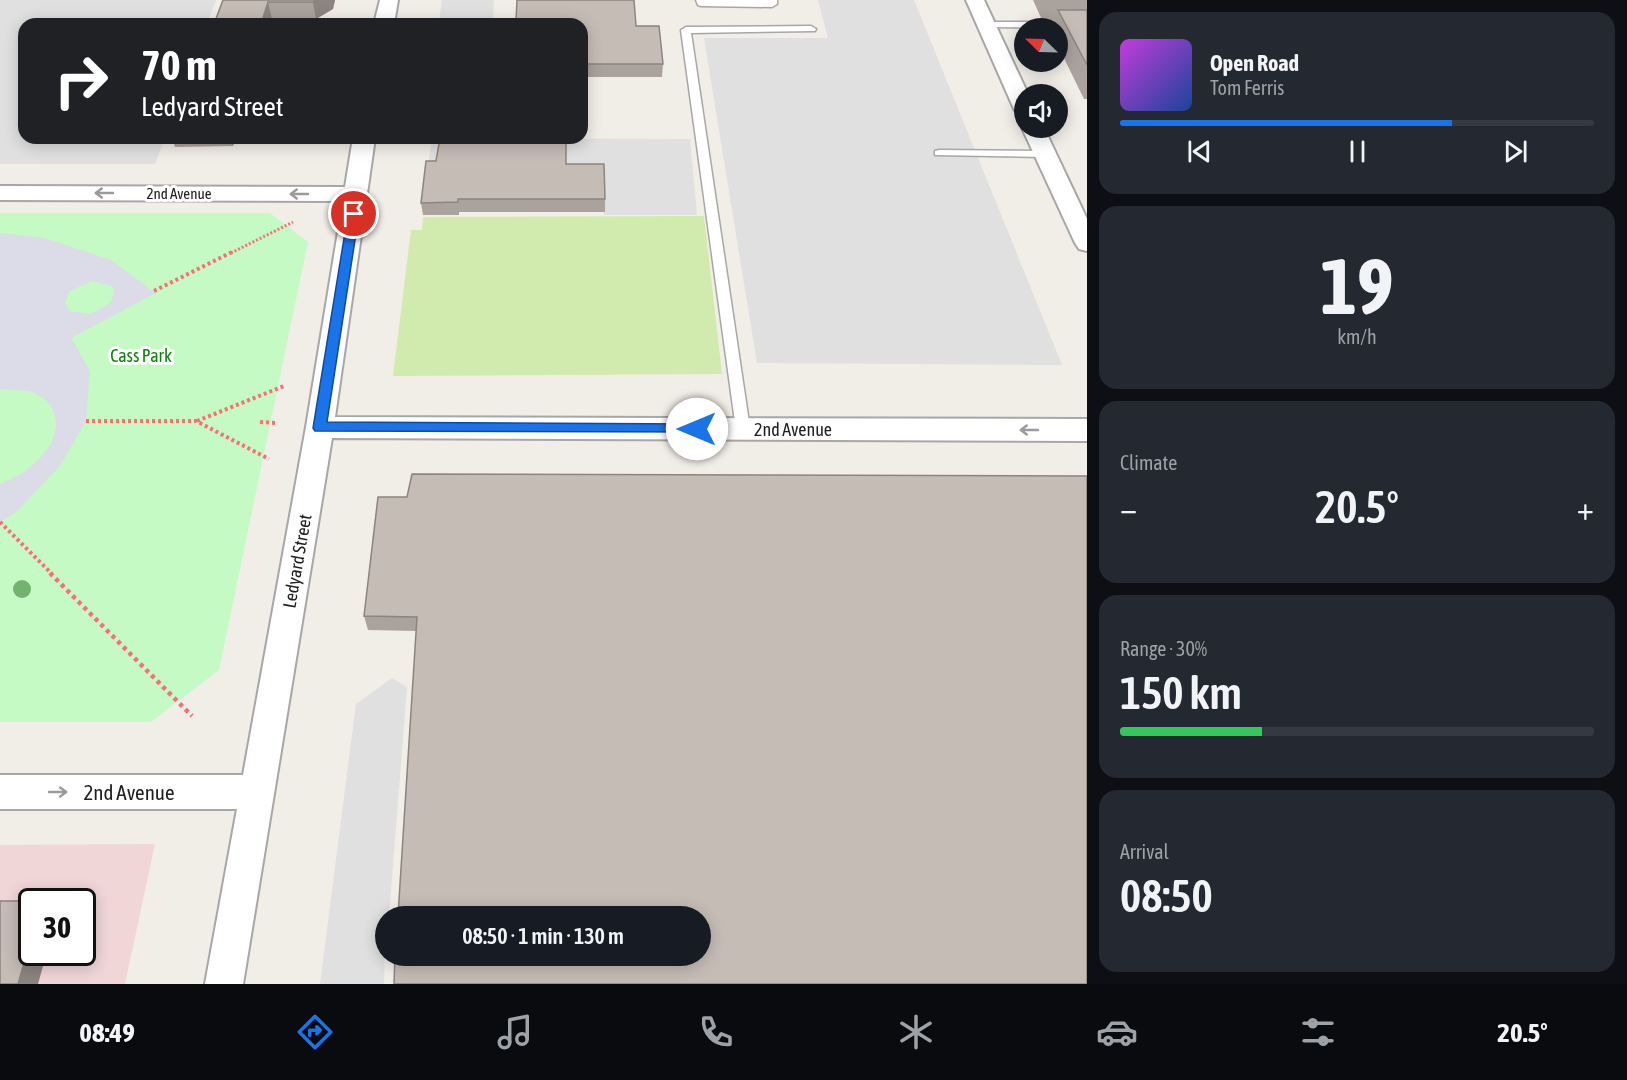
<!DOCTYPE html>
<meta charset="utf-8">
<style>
:root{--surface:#171b24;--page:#242831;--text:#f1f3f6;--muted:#9ea1a6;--line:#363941;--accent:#1a73e8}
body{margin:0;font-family:"Asap Condensed",sans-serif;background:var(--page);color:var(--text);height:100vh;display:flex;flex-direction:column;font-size:22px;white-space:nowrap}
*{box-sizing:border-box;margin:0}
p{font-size:20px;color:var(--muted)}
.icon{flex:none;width:33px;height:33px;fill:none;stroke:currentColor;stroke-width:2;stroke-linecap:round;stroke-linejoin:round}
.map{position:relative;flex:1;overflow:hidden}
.drawer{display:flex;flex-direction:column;gap:12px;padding:12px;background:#0d0f14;width:540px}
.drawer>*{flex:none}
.hud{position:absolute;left:18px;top:18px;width:570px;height:126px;border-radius:18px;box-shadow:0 3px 15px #0003;background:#202124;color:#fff;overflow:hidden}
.needle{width:39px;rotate:293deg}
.controls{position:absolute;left:1014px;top:18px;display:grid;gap:12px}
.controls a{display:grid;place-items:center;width:54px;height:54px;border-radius:50%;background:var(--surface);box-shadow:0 3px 15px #0003;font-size:30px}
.speed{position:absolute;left:18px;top:888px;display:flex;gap:12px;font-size:30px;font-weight:700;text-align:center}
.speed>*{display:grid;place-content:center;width:78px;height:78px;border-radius:50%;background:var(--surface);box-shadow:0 3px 15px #0003;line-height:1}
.speed .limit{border:3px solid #111;border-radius:9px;background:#fff;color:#111}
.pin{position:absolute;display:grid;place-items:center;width:51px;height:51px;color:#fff;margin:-26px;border:3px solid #fff;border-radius:50%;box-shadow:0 2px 6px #0007}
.me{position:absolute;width:66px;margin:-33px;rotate:270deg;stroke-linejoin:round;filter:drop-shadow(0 0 4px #0008)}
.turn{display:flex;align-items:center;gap:21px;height:126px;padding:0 24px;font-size:27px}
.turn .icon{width:78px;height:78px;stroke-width:2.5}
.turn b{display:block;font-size:42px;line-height:51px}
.big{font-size:45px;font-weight:600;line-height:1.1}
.drawer .widget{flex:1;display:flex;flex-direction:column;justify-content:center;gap:9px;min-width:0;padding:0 21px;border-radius:18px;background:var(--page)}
.drawer .dial{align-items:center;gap:0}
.dial b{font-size:78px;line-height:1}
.song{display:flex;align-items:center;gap:18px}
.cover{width:72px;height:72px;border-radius:9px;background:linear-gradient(135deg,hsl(290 70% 55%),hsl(220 70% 35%))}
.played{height:6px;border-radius:3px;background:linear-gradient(90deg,var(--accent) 70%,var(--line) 70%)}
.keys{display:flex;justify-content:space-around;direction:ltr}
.heat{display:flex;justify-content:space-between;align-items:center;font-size:33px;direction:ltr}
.charge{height:9px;border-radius:4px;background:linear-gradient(90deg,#34c759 30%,var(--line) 0)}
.trip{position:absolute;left:375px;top:906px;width:336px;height:60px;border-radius:30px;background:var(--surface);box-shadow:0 3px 15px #0003;font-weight:600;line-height:60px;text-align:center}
.dock{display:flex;height:96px;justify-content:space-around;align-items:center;background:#090b0e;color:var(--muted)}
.dock .icon{width:42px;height:42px}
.dock .selected{color:var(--accent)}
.dock b{font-size:27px;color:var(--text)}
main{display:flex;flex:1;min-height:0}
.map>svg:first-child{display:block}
.commercial{fill:#f1d6d8;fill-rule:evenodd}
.grass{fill:#d1eaad}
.park{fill:#c6fac5}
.parking{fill:#e0e0e0}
.plaza{fill:#dbdce7;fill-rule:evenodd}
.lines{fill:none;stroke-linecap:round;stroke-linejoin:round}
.lane-casing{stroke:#a7a7a7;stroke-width:3}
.street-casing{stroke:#a7a7a7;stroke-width:4}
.path-far2{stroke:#fa6f6f;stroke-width:3;stroke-dasharray:2 2;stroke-linecap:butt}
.path-far1{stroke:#fa6f6f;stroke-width:4;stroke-dasharray:3 3;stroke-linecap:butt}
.path{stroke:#fa6f6f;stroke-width:4.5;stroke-dasharray:4 4;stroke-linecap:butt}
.lane{fill:#fff;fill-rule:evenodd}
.street{fill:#fff;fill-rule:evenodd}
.tree{fill:#74b26f}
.wall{fill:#aaa29d}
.shaded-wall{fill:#8b847f}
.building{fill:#c6bcb6;stroke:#8b847f;stroke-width:1.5}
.oneway{stroke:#9b9b9b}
.route{fill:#1a73e8;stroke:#114b97;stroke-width:1.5}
.labels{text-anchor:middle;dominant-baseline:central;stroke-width:6;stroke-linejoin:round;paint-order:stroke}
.far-street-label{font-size:15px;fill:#202020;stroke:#fff}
.park-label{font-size:18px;fill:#0d810c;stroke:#fff}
.street-label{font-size:18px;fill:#202020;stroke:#fff}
.near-street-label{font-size:21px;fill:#202020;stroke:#fff}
</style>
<main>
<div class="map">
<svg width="1087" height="984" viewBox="0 0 1087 984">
<rect width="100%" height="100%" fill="#f1ede7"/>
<path class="commercial" d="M155 844 125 984H0V845ZM32 902H82V952H32Z"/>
<path class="grass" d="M704 216 722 374 393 376 411 230H422L423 217Z"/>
<path class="park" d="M0 213H270L308 242 219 670 151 722H0Z"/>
<path class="parking" d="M0 0H216L207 24H24V138H165L155 164H0Z
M442 0H494L493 22H439Z
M818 0H914L1062 365 757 363 704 38H828Z
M432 138 690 139 697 215H604L602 176 427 174Z
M392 678 407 687 389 916H386L384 984H320L356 704Z"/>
<path class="plaza" d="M0 233 45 238 111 260 156 293 71 338 90 371 86 421 60 466 15 513 0 522V484L23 473 41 457 52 442 56 425 54 411 45 399 30 391 0 389ZM92 281 112 286 114 291 111 302 91 314 70 311 65 302 70 291Z"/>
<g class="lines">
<defs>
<path id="lane" d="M696 0H777V4L772 7 701 6 698 5Z
M986 22H1087V28L982 27 981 25Z
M811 26 816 29 815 31 691 33 750 429 743 435 736 429 681 30 686 27Z
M939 150 1046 151 1052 154 1046 157 935 155V151Z"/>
<path id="street" d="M380 0H398L394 24H374Z
M966 0H984L1028 94H1024V115L1017 113 1014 109Z
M1024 125V128H1044L1087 219V251L1079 249 1075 243 1022 128Z
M353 138H375L335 417 1087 419V441L332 438 243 984H205L237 809H0V775H243L306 427 343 201 0 200V186L345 187Z"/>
</defs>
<use href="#lane" class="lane-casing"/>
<use href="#street" class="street-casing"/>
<path class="path-far2" d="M231 253 293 222"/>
<path class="path-far1" d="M154 291 234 251
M86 421H196L269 459
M197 421 284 386
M260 422 277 423
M0 522 52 574"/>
<path class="path" d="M50 573 192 716"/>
<use href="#lane" class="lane"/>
<use href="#street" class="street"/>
</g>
<circle class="tree" cx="22" cy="589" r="9"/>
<path class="wall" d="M223 0H335L333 9 316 19H272Z
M1033 0H1087V99H1084L1058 46V28H1050L1054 20H1042Z
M516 20 636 26 663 64 662 77H582V24Z
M172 138H236L233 146 175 147Z
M436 161 566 164 605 199V212H459V215H423L421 203Z
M1087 476 417 631 368 630 364 616 407 497Z"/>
<path class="shaded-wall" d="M317 0H335L333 9 316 19 313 2Z
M268 2 272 19 270 24H261Z
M231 138H236L233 146Z
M32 935V952H47L38 984H18Z"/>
<path class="building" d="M223 0H317L313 2H268L261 24H214Z
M517 0H634L636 26H659L663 64H582V24H493V20H516Z
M1058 10H1087V65Z
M440 138H566V164H604L605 199H458V202L421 203 426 161H436Z
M412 474 1087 476V984H394L395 956H700V916H398L417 617 364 616 378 497H407Z
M0 901H41L32 902V935L18 984H0Z"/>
<defs><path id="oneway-shaft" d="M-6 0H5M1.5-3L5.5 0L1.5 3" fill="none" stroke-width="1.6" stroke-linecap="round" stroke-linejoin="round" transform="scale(1.5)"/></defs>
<g class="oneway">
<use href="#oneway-shaft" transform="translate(104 193) rotate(-180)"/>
<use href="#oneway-shaft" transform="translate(299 194) rotate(-180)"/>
<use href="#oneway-shaft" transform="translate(1029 430) rotate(-180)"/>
<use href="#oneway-shaft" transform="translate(58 792)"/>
</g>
<path class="route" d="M354 210 359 214 327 422 697 424 704 429 702 432 315 431 313 428 348 214Z"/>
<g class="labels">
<g class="far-street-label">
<text x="179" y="193">2nd Avenue</text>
</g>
<g class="park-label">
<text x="141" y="355">Cass Park</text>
</g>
<g class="street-label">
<text x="793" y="429">2nd Avenue</text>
<text transform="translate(297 561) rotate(-80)">Ledyard Street</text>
</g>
<g class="near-street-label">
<text x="129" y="792">2nd Avenue</text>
</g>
</g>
</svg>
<div class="controls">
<a><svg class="needle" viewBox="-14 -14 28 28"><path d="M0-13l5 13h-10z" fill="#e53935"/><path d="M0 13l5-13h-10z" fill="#9ea1a6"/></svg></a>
<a><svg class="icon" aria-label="sound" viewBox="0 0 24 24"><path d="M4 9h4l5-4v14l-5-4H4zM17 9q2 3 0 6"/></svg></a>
</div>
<div class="speed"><div class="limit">30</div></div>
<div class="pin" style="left:354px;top:214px;background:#d93025"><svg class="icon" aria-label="arrive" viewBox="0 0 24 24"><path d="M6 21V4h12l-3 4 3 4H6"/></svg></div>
<svg class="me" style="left:697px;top:429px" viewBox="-20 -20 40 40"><circle r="19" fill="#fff"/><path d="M0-13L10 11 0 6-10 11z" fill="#1a73e8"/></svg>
<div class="trip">08:50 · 1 min · 130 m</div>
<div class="hud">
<div class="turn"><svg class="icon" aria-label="right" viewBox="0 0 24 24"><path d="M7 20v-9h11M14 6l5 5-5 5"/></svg><div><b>70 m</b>Ledyard Street</div></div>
</div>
</div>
<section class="drawer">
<div class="widget">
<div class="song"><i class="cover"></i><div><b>Open Road</b><p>Tom Ferris</p></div></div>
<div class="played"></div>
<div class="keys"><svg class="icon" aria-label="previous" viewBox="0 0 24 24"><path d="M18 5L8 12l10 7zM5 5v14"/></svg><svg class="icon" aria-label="pause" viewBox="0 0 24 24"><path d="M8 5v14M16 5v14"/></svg><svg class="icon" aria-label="next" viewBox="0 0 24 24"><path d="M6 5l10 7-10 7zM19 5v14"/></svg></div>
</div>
<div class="widget dial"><b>19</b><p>km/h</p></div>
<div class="widget"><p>Climate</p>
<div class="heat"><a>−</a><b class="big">20.5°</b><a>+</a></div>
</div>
<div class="widget"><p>Range · 30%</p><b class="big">150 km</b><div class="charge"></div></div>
<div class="widget"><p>Arrival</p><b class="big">08:50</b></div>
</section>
</main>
<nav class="dock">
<b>08:49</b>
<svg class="icon selected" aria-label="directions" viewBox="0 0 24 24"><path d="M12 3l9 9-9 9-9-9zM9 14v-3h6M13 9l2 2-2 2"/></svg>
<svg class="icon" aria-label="music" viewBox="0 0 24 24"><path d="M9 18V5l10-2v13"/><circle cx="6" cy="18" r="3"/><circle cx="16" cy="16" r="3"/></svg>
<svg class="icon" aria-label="phone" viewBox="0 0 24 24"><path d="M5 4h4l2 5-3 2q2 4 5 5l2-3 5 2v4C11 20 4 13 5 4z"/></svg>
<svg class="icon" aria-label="climate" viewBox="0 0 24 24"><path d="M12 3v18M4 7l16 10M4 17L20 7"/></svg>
<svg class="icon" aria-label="car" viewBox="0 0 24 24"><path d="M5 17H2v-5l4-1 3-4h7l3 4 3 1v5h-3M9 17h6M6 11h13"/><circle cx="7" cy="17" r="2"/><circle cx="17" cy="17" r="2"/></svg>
<svg class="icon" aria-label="filters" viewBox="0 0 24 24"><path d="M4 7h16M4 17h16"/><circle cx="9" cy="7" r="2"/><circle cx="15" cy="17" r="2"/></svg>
<b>20.5°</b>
</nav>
